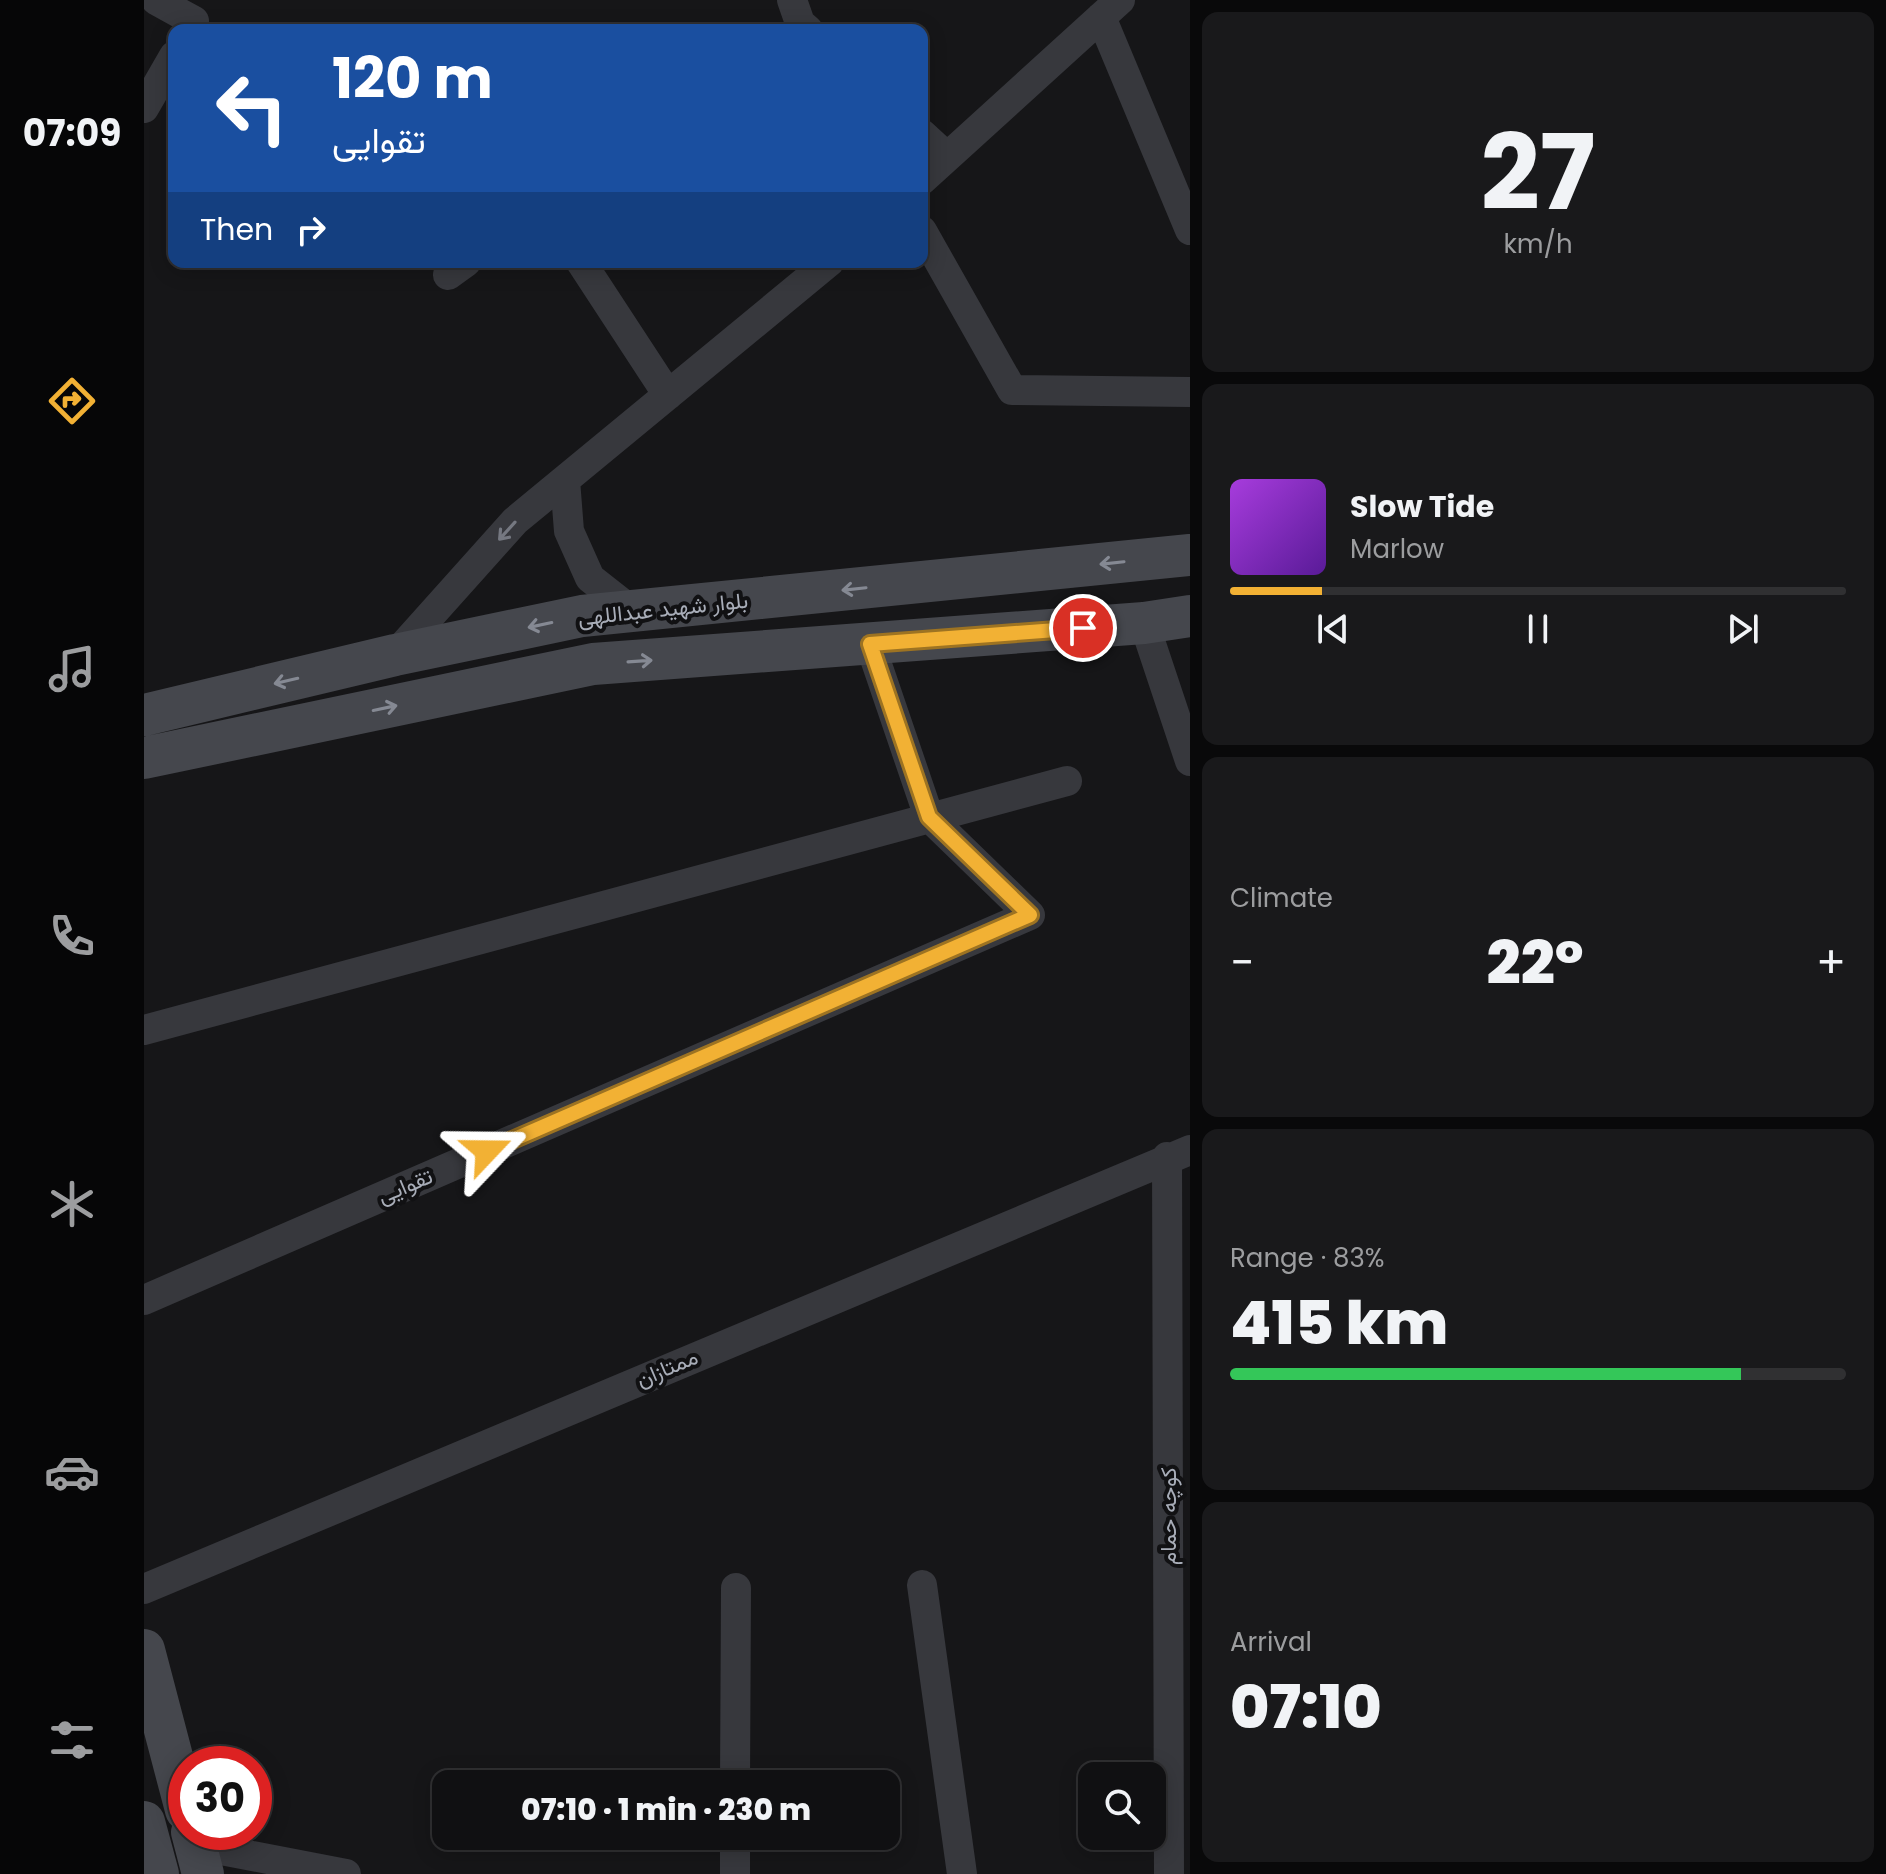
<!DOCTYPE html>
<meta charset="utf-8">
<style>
:root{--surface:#101012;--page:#19191b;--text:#f1f3f6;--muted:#9c9d9f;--line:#303032;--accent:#f2b134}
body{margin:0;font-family:Poppins,Vazirmatn,sans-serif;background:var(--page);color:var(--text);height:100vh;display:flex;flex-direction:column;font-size:30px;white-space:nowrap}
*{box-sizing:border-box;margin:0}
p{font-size:26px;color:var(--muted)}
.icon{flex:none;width:44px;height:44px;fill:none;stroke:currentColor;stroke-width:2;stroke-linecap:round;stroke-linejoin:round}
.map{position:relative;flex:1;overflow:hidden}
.side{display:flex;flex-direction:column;gap:12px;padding:12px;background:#09090a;width:696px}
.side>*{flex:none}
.top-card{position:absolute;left:24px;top:24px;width:760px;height:244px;border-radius:16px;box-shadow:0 4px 20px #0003,0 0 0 2px var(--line);background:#1a4fa0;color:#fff;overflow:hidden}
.fabs{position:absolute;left:934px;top:1762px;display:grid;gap:16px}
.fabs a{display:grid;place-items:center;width:88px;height:88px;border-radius:16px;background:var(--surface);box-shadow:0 4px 20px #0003,0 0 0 2px var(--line);font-size:40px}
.speed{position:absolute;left:24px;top:1746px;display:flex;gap:16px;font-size:40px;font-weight:700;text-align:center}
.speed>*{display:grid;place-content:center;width:104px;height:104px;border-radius:50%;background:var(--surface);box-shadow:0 4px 20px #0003,0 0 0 2px var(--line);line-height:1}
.speed .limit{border:12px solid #d22;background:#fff;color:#111}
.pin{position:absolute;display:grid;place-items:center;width:68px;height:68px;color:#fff;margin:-34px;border:4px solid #fff;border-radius:50%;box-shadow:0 2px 8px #0007}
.me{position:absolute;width:88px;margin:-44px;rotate:67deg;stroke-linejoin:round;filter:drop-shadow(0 0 6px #0008)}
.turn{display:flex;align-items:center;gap:28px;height:168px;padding:0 32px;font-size:36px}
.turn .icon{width:104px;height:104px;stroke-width:2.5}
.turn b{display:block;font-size:56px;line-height:68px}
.then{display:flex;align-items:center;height:76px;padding:0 32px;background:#0003;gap:16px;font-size:30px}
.big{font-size:60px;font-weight:800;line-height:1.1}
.side .widget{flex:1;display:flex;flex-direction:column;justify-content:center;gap:12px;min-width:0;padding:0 28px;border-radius:16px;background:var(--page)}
.side .dial{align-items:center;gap:0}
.dial b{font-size:104px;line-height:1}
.song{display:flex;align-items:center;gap:24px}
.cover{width:96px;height:96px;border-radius:12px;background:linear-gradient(135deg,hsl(280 70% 55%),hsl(270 70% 35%))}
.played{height:8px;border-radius:4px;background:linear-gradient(90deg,var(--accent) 15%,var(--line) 15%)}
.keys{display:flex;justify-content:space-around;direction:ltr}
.heat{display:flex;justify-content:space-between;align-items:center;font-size:44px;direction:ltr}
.charge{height:12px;border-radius:6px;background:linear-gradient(90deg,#34c759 83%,var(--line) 0)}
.trip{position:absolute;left:288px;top:1770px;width:468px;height:80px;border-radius:16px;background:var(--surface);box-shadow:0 4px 20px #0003,0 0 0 2px var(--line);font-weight:800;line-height:80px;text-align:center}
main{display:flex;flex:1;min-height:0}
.tab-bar{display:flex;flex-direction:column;width:144px;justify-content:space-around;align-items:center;background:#060607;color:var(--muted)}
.tab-bar .icon{width:56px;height:56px}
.tab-bar .active{color:var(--accent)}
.tab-bar b{font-size:36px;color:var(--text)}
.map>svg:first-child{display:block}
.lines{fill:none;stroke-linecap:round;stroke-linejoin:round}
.street{stroke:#37383d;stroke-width:30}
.secondary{stroke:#45474d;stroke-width:42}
.oneway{stroke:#757881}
.oneway2{stroke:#858993}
.route-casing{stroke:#9d7322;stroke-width:20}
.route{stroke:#f2b134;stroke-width:14}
.labels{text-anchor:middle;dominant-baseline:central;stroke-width:8;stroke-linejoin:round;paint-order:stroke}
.street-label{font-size:22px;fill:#a8adb8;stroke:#111113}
</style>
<main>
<nav class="tab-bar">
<b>07:09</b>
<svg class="icon active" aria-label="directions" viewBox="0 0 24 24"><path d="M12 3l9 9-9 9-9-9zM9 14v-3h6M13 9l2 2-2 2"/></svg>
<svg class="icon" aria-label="music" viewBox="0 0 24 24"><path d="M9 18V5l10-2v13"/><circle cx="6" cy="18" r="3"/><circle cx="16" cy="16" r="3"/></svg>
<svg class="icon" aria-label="phone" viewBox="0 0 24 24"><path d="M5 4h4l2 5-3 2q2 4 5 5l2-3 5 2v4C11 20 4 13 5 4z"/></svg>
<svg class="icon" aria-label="climate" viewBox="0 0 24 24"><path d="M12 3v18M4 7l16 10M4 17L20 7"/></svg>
<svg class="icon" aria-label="car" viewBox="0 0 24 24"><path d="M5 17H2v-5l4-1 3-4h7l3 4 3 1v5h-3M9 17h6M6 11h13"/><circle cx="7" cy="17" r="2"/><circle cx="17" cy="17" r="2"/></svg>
<svg class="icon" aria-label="filters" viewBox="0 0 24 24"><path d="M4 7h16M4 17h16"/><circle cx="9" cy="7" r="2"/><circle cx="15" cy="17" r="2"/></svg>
</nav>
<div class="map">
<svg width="1046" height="1874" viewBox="0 0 1046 1874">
<rect width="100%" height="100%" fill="#161618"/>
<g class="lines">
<path class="street" d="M12 0 50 21
M648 0 656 23 664 30
M957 17 1046 230
M0 108 30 56
M778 134 803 157
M778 180 976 0
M778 231 868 390 1046 392
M437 262 524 395
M304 275 322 262
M421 480 425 531 446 578 488 611
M1000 623 1046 761
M251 655 371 521 685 262
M0 1030 923 781
M1023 1157 1025 1874
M0 1300 886 915 785 817 726 644
M778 1585 818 1874
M0 1589 1046 1150
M591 1784 592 1588
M51 1845 202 1874
M591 1874V1836"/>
<path class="secondary" d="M0 715 251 655 438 616 1046 555
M0 758 449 664 1000 623 1046 616
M0 1650 42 1810
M0 1822 14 1874
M48 1832 59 1874"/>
</g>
<defs><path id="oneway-shaft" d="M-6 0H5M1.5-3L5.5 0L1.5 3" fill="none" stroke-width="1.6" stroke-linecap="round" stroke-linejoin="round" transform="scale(2)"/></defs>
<use class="oneway" href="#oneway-shaft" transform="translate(363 531) rotate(132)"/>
<g class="oneway2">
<use href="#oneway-shaft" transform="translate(968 563) rotate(174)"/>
<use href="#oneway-shaft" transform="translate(710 589) rotate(174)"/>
<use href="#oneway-shaft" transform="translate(396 625) rotate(168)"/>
<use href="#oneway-shaft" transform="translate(496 661) rotate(-4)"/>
<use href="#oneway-shaft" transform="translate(142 681) rotate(167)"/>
<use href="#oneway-shaft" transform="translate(241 708) rotate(-12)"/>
</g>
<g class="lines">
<defs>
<path id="route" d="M343 1151 886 915 785 817 726 644 939 628"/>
</defs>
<use href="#route" class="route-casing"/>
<use href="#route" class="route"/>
</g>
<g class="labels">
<g class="street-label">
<text transform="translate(519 609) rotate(-6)">بلوار شهید عبداللهی</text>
<text transform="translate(261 1186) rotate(-23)">تقوایی</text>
<text transform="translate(523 1368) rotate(-23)">ممتازان</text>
<text transform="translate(1024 1516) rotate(-90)">کوچه حمام</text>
</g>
</g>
</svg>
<div class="fabs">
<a><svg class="icon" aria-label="search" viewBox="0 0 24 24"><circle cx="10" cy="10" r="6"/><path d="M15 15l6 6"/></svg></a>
</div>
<div class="speed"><div class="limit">30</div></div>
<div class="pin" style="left:939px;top:628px;background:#d93025"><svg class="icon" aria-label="arrive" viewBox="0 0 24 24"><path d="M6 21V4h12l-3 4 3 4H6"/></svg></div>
<svg class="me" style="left:343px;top:1151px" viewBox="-20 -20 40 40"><path d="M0-17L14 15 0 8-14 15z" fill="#f2b134" stroke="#fff" stroke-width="4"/></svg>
<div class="trip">07:10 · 1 min · 230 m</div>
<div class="top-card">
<div class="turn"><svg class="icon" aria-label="left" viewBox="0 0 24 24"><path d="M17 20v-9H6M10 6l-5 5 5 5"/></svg><div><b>120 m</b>تقوایی</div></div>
<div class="then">Then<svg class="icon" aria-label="right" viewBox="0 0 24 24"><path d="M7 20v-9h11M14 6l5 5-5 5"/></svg></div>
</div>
</div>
<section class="side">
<div class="widget dial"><b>27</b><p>km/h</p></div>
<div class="widget">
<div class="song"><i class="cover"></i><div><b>Slow Tide</b><p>Marlow</p></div></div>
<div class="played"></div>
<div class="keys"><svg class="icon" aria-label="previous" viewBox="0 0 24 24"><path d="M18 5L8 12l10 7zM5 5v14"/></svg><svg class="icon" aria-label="pause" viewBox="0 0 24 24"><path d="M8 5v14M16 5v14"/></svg><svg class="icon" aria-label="next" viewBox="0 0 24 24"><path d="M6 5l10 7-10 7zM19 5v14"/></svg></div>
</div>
<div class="widget"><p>Climate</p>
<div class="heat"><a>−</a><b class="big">22°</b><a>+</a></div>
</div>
<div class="widget"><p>Range · 83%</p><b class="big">415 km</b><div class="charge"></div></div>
<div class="widget"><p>Arrival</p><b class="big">07:10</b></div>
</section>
</main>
